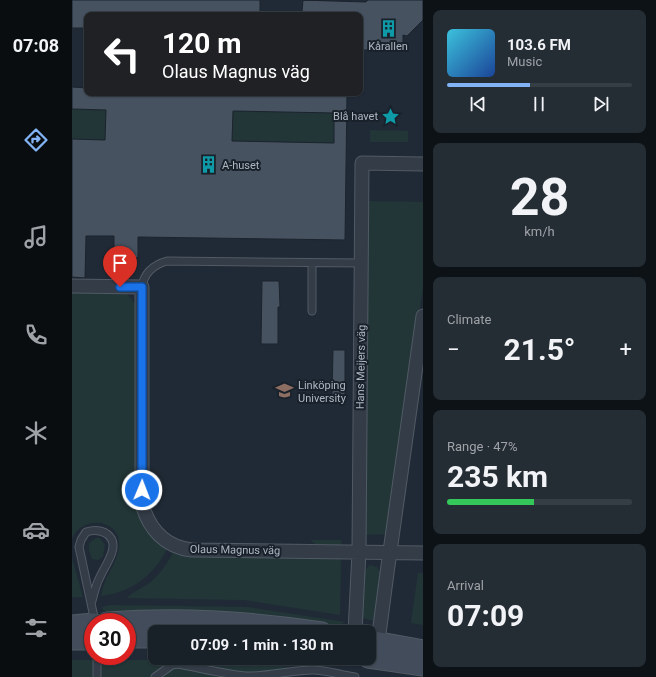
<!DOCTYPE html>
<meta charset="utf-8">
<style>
:root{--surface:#182028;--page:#252d34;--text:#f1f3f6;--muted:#9fa3a8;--line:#363e45;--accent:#81b3f5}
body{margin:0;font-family:Roboto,sans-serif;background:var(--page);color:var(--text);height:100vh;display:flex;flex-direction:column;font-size:15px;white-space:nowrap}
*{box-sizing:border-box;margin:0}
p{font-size:13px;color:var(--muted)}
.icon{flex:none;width:22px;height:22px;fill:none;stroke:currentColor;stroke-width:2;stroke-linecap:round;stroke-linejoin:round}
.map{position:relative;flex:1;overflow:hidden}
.sheet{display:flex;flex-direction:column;gap:10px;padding:10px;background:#0d1216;width:233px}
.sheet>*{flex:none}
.banner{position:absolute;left:12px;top:12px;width:279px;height:84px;border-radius:8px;box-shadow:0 1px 3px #0004,0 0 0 1px var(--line);background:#202124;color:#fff;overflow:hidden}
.speed{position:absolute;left:12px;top:613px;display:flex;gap:8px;font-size:20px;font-weight:700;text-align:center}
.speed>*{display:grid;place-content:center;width:52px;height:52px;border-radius:50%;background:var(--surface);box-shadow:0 1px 3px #0004,0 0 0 1px var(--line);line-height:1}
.speed .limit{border:6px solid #d22;background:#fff;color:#111}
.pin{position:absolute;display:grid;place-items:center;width:34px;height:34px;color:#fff;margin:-41px -17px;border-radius:50% 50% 50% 0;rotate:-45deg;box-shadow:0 0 4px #0007}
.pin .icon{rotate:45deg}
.me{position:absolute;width:44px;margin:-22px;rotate:1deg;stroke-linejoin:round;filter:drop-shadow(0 0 3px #0008)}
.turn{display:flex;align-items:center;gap:14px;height:84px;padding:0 12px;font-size:18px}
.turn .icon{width:52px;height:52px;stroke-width:2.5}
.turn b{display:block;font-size:28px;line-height:34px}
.big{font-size:30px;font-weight:700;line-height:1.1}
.sheet .tile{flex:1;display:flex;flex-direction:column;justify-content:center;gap:6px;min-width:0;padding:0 14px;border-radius:8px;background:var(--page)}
.sheet .dial{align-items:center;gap:0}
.dial b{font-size:52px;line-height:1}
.song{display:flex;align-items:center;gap:12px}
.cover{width:48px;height:48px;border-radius:6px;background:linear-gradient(135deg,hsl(190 70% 55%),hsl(220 70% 35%))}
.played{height:4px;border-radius:2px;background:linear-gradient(90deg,var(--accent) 45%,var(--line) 45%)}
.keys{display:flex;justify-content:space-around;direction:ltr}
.heat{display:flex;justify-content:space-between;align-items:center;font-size:22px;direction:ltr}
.charge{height:6px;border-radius:3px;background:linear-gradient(90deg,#34c759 47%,var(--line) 0)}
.trip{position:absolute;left:76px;top:625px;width:228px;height:40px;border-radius:8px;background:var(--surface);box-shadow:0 1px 3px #0004,0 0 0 1px var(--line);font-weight:700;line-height:40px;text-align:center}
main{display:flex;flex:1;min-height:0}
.tabs{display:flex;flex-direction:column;width:72px;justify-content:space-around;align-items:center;background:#0a0d10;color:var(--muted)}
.tabs .icon{width:28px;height:28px}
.tabs .current{color:var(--accent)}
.tabs b{font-size:18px;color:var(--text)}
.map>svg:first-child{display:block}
.green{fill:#223637}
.building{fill:#465260;stroke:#1b232d;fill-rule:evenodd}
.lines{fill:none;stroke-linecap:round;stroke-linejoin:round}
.service-casing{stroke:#515a65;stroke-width:9}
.minor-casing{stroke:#515a65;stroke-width:15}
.secondary-casing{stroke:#515a65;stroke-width:21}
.service{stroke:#333c47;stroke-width:7}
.minor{stroke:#333c47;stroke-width:13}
.secondary{stroke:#424c5a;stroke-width:19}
.route-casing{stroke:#114b97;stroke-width:10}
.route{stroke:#1a73e8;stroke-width:7}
.labels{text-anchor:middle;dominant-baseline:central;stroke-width:4;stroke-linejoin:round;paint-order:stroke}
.poi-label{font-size:11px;fill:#aeb7c4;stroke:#19212b;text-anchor:start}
.street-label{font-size:11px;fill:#aeb7c4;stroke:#19212b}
</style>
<main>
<nav class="tabs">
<b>07:08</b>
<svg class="icon current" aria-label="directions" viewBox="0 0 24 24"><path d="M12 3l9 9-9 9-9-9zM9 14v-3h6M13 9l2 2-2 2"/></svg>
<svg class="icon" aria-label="music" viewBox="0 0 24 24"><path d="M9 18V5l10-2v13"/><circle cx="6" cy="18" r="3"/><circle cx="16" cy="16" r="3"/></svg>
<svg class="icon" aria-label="phone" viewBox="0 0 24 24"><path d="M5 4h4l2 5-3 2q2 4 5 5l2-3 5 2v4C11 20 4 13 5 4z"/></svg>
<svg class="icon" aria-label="climate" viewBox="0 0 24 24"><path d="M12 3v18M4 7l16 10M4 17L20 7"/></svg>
<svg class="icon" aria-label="car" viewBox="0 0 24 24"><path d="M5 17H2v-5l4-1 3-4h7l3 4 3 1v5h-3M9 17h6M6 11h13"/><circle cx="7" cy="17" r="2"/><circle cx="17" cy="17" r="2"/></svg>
<svg class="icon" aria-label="filters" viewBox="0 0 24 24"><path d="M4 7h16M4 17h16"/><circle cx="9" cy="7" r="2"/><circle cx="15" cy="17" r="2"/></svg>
</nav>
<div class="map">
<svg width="351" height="677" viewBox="0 0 351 677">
<rect width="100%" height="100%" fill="#202a36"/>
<path class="green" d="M0 109 34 110 33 140 0 139Z
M161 111 262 113V143L160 141Z
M298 130 336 131V142H298Z
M296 201 351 202V287L316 534 292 535Z
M0 292H51C58 296 61 300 64 307L66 509C70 527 83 536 95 549 81 576 60 592 29 596 31 578 45 565 47 547 50 525 24 516 8 528 5 530 2 534 0 538Z
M24 538H28L33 545 31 556 26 560 20 559 17 550V543Z
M239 540H269L270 546C260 546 244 549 239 540Z
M102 551 111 555 123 556 269 559 268 615 173 600 55 598C60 592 69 589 76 584 88 575 95 564 102 551Z
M0 557 1 562 11 597H0Z
M298 565 305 567 309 574 303 621 290 618 292 573 295 568Z
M346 573H351V625L339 623Z
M38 605 176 607 273 622 263 627H258L42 616 31 610 30 607Z
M0 660H138L218 667 217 677H0Z"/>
<path class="building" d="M0 0H188V15H15V28H0Z
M228 0 294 2 296 0H351V20L335 36 331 35V48L323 50H321V48H315V50H288V15H233L230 12 231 0Z
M0 87 15 88V93H275L273 240 66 237V258L42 257V236H14L13 278 0 277V139L33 140 34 110 0 109ZM161 111 262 113V143L160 141Z
M190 281H207L208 307H206V344H189Z
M261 350H273V395H260Z"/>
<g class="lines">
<defs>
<path id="service" d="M70 287C72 273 81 265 95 261L290 263
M240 311V263
M20 601C22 593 24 584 28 577 33 565 50 545 35 534 29 530 21 530 14 532L9 540 7 547 23 622
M25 656V677
M83 677 100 665 106 664C128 668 151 674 173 676 196 677 218 670 241 670 255 670 268 675 283 677"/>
<path id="minor" d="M0 286 70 287V504C77 529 93 547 120 550L351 553
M283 632 287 552 290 163 351 164
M305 649 315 573 351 316"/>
<path id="secondary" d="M35 622C107 617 179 621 250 632
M0 625 21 623
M55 638H83
M0 640H21
M297 640 351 650
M296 658 351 666"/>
</defs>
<use href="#service" class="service-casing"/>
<use href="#minor" class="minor-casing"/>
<use href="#secondary" class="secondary-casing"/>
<use href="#service" class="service"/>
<use href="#minor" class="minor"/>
<use href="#secondary" class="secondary"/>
</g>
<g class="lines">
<defs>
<path id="route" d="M48 287H70V490"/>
</defs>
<use href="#route" class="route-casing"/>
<use href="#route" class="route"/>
</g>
<defs>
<symbol id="building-bare" viewBox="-9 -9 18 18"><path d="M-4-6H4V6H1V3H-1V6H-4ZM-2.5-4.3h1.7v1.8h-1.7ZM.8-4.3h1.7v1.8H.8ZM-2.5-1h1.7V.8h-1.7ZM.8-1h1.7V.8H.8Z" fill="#0f9aa8" stroke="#19212b" stroke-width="2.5" paint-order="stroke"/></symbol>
<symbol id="sight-bare" viewBox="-9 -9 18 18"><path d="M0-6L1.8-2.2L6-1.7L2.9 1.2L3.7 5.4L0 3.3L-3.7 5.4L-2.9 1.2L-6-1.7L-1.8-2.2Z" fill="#0f9aa8" stroke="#19212b" stroke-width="2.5" paint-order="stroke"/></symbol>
<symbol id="university-bare" viewBox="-9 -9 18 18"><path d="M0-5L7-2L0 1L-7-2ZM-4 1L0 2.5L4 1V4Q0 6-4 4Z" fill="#8d6e63" stroke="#19212b" stroke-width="2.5" paint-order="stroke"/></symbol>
</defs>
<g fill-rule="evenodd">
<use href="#building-bare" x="304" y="16" width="25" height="25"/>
<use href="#sight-bare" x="306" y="104" width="25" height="25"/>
<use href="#building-bare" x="124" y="152" width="25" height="25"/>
<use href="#university-bare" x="200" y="378" width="25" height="25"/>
</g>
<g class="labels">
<g class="poi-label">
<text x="316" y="46" text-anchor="middle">Kårallen</text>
<text x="306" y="116" text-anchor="end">Blå havet</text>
<text x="150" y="165">A-huset</text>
<text x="226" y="385">Linköping<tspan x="226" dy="13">University</tspan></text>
</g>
<g class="street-label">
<text transform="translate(289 367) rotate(-89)">Hans Meijers väg</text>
<text transform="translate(163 550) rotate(1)">Olaus Magnus väg</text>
</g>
</g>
</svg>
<div class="speed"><div class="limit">30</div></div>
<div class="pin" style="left:48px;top:287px;background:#d93025"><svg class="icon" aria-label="arrive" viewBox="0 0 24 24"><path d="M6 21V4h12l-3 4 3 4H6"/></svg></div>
<svg class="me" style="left:70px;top:490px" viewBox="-20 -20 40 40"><circle r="17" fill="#1a73e8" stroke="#fff" stroke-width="3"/><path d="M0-11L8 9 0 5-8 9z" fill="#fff"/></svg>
<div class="trip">07:09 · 1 min · 130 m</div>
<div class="banner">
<div class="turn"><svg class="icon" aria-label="left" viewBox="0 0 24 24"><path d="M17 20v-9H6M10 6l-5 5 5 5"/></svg><div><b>120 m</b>Olaus Magnus väg</div></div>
</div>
</div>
<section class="sheet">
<div class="tile">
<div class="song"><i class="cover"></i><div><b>103.6 FM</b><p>Music</p></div></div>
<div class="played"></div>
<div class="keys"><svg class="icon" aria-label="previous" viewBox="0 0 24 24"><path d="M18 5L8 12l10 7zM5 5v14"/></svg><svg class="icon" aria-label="pause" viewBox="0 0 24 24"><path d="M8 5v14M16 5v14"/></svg><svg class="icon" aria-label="next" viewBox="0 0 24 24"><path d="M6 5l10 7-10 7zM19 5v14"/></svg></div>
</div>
<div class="tile dial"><b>28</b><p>km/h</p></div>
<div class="tile"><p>Climate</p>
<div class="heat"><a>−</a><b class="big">21.5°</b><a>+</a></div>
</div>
<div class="tile"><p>Range · 47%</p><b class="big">235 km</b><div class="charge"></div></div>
<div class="tile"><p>Arrival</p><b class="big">07:09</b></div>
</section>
</main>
